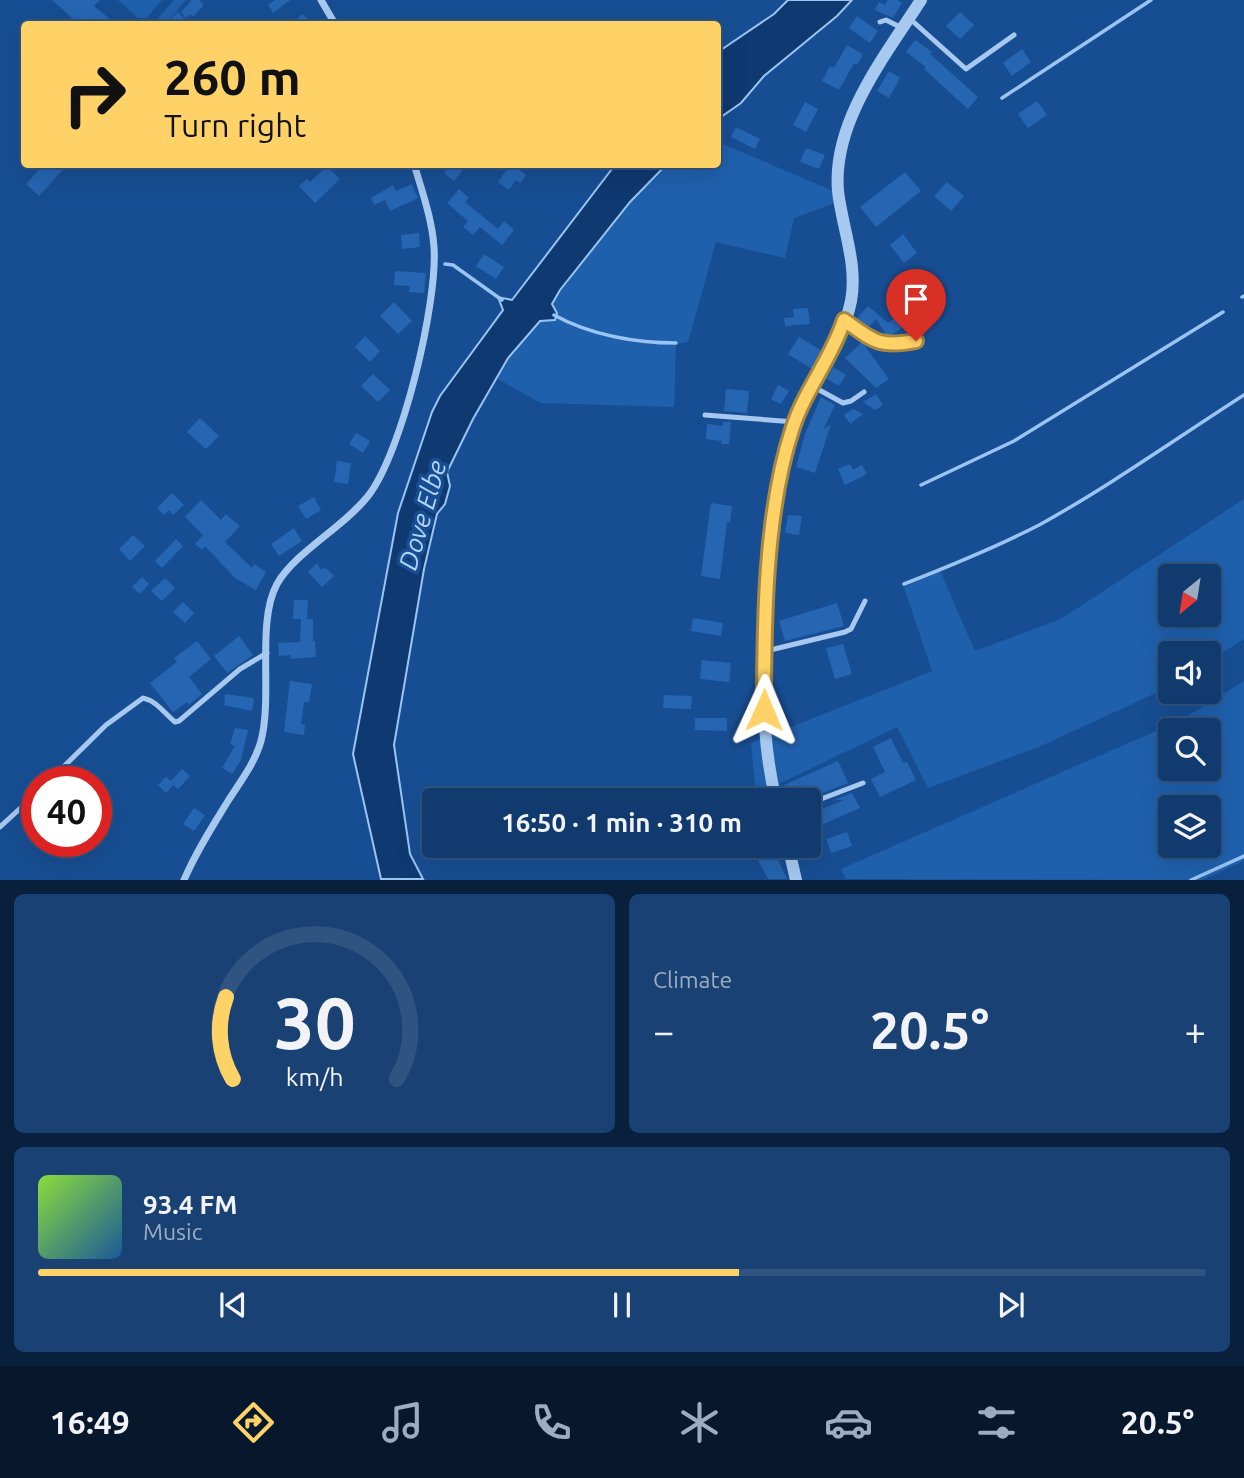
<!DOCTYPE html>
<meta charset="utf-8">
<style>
:root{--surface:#113a6e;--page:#1a4173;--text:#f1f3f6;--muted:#9cadc2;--line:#305481;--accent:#ffd267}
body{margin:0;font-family:Ubuntu,sans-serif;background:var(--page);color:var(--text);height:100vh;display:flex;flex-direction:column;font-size:26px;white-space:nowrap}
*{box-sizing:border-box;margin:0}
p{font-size:23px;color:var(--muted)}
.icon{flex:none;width:38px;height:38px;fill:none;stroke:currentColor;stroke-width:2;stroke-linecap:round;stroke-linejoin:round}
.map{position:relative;height:880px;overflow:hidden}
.panel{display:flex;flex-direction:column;gap:14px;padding:14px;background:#09203c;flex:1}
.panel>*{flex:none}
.hud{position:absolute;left:21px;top:21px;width:700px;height:147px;border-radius:7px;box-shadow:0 7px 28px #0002,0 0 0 2px var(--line);background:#ffd267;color:#111;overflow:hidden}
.needle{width:46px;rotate:210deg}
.controls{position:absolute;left:1158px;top:564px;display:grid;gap:14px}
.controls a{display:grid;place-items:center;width:63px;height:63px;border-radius:7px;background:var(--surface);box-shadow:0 7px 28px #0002,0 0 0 2px var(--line);font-size:35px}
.speed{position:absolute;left:21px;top:766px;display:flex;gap:14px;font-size:35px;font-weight:700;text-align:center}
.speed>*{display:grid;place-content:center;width:91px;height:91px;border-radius:50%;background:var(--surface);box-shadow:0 7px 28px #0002,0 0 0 2px var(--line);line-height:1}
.speed .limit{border:10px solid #d22;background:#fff;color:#111}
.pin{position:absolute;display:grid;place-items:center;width:60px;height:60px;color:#fff;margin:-72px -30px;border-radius:50% 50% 50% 0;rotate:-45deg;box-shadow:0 0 7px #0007}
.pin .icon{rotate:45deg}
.me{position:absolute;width:77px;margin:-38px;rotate:1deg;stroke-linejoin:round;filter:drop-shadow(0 0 5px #0008)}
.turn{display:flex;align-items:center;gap:24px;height:147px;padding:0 28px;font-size:32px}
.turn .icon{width:91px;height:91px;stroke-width:2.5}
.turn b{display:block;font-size:49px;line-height:60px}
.big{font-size:52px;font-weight:700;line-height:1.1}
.panel .tile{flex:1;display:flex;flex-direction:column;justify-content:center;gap:10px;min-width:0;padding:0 24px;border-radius:10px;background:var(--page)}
.panel .dial{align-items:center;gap:0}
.dial svg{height:182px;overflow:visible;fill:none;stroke:var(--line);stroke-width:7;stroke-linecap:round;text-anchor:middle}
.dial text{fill:var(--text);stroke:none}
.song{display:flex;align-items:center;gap:21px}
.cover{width:84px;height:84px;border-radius:10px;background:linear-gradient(135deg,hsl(90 70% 55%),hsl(210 70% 35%))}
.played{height:7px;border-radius:4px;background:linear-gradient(90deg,var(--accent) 60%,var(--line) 60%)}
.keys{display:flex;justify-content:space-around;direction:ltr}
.heat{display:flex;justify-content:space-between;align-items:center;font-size:38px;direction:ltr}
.panel .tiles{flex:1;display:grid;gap:14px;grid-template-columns:1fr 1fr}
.tile:last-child{grid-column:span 2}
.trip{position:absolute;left:422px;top:788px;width:399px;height:70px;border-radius:7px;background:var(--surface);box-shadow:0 7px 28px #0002,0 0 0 2px var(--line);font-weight:700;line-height:70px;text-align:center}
.dock{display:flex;height:112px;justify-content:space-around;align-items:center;background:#07172c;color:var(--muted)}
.dock .icon{width:49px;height:49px}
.dock .active{color:var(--accent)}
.dock b{font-size:32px;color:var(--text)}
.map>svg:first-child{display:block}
.green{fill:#1f60ad;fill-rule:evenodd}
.water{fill:#0f3971;stroke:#9ac4f3;stroke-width:2}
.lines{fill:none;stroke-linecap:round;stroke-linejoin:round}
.stream{stroke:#9ac4f3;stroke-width:3.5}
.building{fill:#2665b2}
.service{stroke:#a7c9f0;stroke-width:5}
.minor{stroke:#a7c9f0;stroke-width:7}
.tertiary{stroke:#a7c9f0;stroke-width:12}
.route-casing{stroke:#a68843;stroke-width:18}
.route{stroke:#ffd267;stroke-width:12}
.labels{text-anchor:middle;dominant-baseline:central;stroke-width:7;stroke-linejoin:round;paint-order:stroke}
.water-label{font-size:26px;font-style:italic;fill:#b3d3f7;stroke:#174e93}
</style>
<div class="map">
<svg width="1244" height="880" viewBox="0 0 1244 880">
<rect width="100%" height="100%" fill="#174e93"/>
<path class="green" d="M118 0H162L147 18H138Z
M174 0H186L166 24 163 22 160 24H153Z
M718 142 833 191 835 203 794 218 785 258 716 242 688 342 676 344 674 407 541 403 496 378 508 358 532 328 540 321 560 290 630 202 666 165 718 164Z
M1244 499V639L1209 662V653H1171V686L1041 746 928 788 897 727 756 795 751 743 932 671 904 587 940 571 975 651 1061 619ZM1171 576H1209V614H1171Z
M1244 681V861L1202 880 846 879 841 869 1181 720ZM1171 730H1209V768H1171ZM1171 807H1209V845H1171Z"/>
<path class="water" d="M788 0H852L837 16 764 76 741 103 718 119V52L774 14Z
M615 165H666L630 202 560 290 552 304 557 313 555 320 540 321 508 358 473 419 447 472 450 486 445 504 437 514 424 569 394 745 410 854 423 879H381L353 754 398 513 432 412 440 396 503 310 498 297 512 300Z"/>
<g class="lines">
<path class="stream" d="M1002 98 1151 0
M445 264 453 265 502 300
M1242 297 1244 296
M554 315C590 335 636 343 676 343
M921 485 1014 441 1223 312
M904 584C950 566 997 547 1041 524 1111 485 1177 438 1244 395
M1191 880 1244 856"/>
</g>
<path class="building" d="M52 0H100L94 6 116 24H79Z
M192 0H199L204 5 193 17 190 14 186 18 181 12Z
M275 0H290L273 13 268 5Z
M888 0H897L902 3 893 18 875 10 879 2 885 5Z
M178 12 184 18 178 24H165Z
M960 12 974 25 960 39 946 26Z
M302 14 314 24H292Z
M857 16 878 31 870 43 849 28Z
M915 40 932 52 930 54 978 97 968 109 924 69 926 67 906 52Z
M847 45 862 54V57L857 65 854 63 839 90 822 81 830 66 834 68Z
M1022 49 1031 62 1012 76 1003 63Z
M889 71 900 78 889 98 877 91Z
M1037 101 1047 115 1028 128 1018 114Z
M805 102 818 109 806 132 793 125Z
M736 127 760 139 755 149 731 137Z
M806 148 825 155 819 169 800 162Z
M44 164H68L39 196 26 184Z
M452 164H468L454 181 444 173Z
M511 164 526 175 520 183 516 180 509 190 498 182Z
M327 166 340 179 315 203 299 186 307 179 310 182Z
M905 172 921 191 876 227 860 207Z
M947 182 964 196 951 211 934 196Z
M412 184 418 198 390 211 385 200 374 205 371 198 393 185 396 191Z
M459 189 469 198 465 202 498 229 504 221 514 230 502 245 480 227 473 235 463 227 468 221 447 203Z
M419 233 420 247 402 249 401 235Z
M903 234 917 253 904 263 890 245Z
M484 254 504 267 496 279 476 266Z
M395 271 426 273 424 293 409 292 410 286 394 285Z
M934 291 944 305 911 328 908 324 888 337 876 319 868 328 857 318 868 306 888 323Z
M394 302 412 321 398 334 380 316Z
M808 308 810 324 785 326 784 318 794 317 793 309Z
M365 336 380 351 370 362 355 347Z
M799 337 822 351 812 369 788 354Z
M862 342 889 379 876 388 845 358Z
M833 367 846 375 839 386 827 379Z
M373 374 390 390 378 402 361 386Z
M778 385 789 391 781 404 771 399Z
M726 389 749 391 747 413 724 411Z
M876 394 883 405 875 410 863 402Z
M821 397 835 405 823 430 831 424 815 473 796 467 805 434Z
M853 409 863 414 850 424 844 415Z
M200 418 219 436 206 449 187 432Z
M723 422H731L729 444H721L722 441 706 439 707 424 723 426Z
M356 433 370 441 363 453 349 444Z
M337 461 351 463 348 484 334 482Z
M850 464 853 470 862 465 867 474 845 485 838 469Z
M172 493 184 505 173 515 169 510 164 515 157 508Z
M314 497 321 510 306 519 298 506Z
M201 500 221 520 226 514 240 526 225 542 252 568 254 564 266 572 256 590 235 578 205 546 202 550 195 544 203 535 185 517Z
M711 503 732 506 730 522H727L720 579 701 576Z
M788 515 802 516 799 535 785 533Z
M294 528 302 541 279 556 271 544Z
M133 535 145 546 130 561 119 549Z
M176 539 183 546 162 568 155 561Z
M317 563 321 570 325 567 334 576 322 587 308 572Z
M142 577 149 584 140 594 132 587Z
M165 578 175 588 162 601 151 591Z
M294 600H308L307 619H313V641H315L316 657 291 659 290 655 279 656 278 643 300 642 301 619H293Z
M183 602 194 613 185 623 173 612Z
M837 603 844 626 785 641 779 621Z
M693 618 723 623 721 636 691 631Z
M239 636 253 655 227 673 214 656Z
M197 641 211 659 189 677 202 694 189 705 187 702 173 712 150 683 177 662 174 658Z
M843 644 852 674 835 679 826 648Z
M702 660 731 663 729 682 700 679Z
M290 681 312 684 309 702H304L301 724 305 725 304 735 284 732Z
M225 694 254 698 252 711 224 705Z
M664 695 692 696 691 709 663 708Z
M695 718H727V731L695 730Z
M235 728 248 730 241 760 232 774 222 768 235 746 230 744Z
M891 738 903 763 907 762 916 780 880 797 871 779 885 772 873 747Z
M838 761 848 783 805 800H790L784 785Z
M182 769 190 776 178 789 173 785 166 793 158 785 166 777 171 781Z
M852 793 860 808 821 825 815 812 844 800H834Z
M194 808 205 815 194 831 183 824Z
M847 832 852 846 831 853 826 839Z
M763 845H771L787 879H768L758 860 765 857Z"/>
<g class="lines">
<path class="service" d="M909 18 966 69 1014 35
M880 22 886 20 902 28
M847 321C876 342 879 348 916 341
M812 386 843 403 851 401 864 392
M705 415 795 422
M766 651 845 632 851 629 865 601
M48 782 106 725 143 698C157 701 164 713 175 722L179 721 240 669 267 653
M808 804 863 783
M0 827 37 793"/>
<path class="minor" d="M321 0 335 24
M184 880C196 852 212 827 228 801 240 782 255 763 261 741 273 695 256 622 277 584 294 553 344 527 368 496 402 453 438 302 434 247 432 219 422 191 414 164"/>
<path class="tertiary" d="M776 800C757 724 764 644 770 567 774 520 776 471 793 426 809 384 842 346 851 301 858 264 842 227 838 191 832 122 885 56 921 0
M788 845 796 880"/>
</g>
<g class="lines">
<defs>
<path id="route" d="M764 710C764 622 765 513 792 430 804 391 832 358 844 320 874 341 878 348 916 341"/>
</defs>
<use href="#route" class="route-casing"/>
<use href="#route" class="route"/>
</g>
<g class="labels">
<g class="water-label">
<text transform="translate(422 515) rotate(-74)">Dove Elbe</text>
</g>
</g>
</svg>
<div class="controls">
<a><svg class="needle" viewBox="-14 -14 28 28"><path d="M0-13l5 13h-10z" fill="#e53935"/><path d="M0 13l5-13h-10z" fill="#9cadc2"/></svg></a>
<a><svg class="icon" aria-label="sound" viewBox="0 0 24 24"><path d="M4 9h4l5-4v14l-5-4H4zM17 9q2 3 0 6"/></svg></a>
<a><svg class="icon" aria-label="search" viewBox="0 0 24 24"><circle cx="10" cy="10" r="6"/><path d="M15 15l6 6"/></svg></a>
<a><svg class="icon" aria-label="layers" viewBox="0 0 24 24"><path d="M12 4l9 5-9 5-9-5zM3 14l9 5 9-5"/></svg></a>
</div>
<div class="speed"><div class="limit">40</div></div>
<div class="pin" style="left:916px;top:341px;background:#d93025"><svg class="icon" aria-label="arrive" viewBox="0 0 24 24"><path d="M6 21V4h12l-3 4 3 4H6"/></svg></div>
<svg class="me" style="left:764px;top:710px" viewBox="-20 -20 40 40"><path d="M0-17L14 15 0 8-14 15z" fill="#ffd267" stroke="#fff" stroke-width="4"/></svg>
<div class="trip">16:50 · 1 min · 310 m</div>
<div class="hud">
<div class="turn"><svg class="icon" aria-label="right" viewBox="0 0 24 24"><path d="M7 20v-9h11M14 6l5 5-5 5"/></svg><div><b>260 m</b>Turn right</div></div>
</div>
</div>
<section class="panel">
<div class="tiles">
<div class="tile dial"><svg viewBox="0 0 100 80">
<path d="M14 69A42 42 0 1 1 86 69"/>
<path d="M14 69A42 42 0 0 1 11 33" stroke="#ffd267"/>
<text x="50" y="56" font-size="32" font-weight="700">30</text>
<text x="50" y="72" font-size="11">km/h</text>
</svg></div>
<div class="tile"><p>Climate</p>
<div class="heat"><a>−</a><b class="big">20.5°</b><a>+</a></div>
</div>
<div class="tile">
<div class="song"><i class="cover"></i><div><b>93.4 FM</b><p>Music</p></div></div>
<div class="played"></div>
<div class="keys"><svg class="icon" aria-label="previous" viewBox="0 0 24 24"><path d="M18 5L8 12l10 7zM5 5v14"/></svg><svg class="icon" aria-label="pause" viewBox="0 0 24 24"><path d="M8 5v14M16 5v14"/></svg><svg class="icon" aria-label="next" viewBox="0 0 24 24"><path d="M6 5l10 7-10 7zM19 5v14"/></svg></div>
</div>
</div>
</section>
<nav class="dock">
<b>16:49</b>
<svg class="icon active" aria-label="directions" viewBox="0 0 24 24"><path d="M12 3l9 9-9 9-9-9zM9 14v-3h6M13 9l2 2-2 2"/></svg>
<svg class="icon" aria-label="music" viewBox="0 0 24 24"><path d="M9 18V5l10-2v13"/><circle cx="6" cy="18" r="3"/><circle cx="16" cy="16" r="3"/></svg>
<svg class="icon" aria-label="phone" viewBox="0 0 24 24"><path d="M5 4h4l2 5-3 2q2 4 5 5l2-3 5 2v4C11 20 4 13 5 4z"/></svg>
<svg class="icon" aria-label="climate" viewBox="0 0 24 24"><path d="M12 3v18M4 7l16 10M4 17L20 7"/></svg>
<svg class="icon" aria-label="car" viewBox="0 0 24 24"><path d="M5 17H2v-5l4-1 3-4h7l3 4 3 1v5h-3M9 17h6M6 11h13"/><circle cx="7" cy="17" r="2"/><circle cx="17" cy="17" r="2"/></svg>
<svg class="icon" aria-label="filters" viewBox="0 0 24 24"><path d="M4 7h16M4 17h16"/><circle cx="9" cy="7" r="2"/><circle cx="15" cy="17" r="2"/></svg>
<b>20.5°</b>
</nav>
